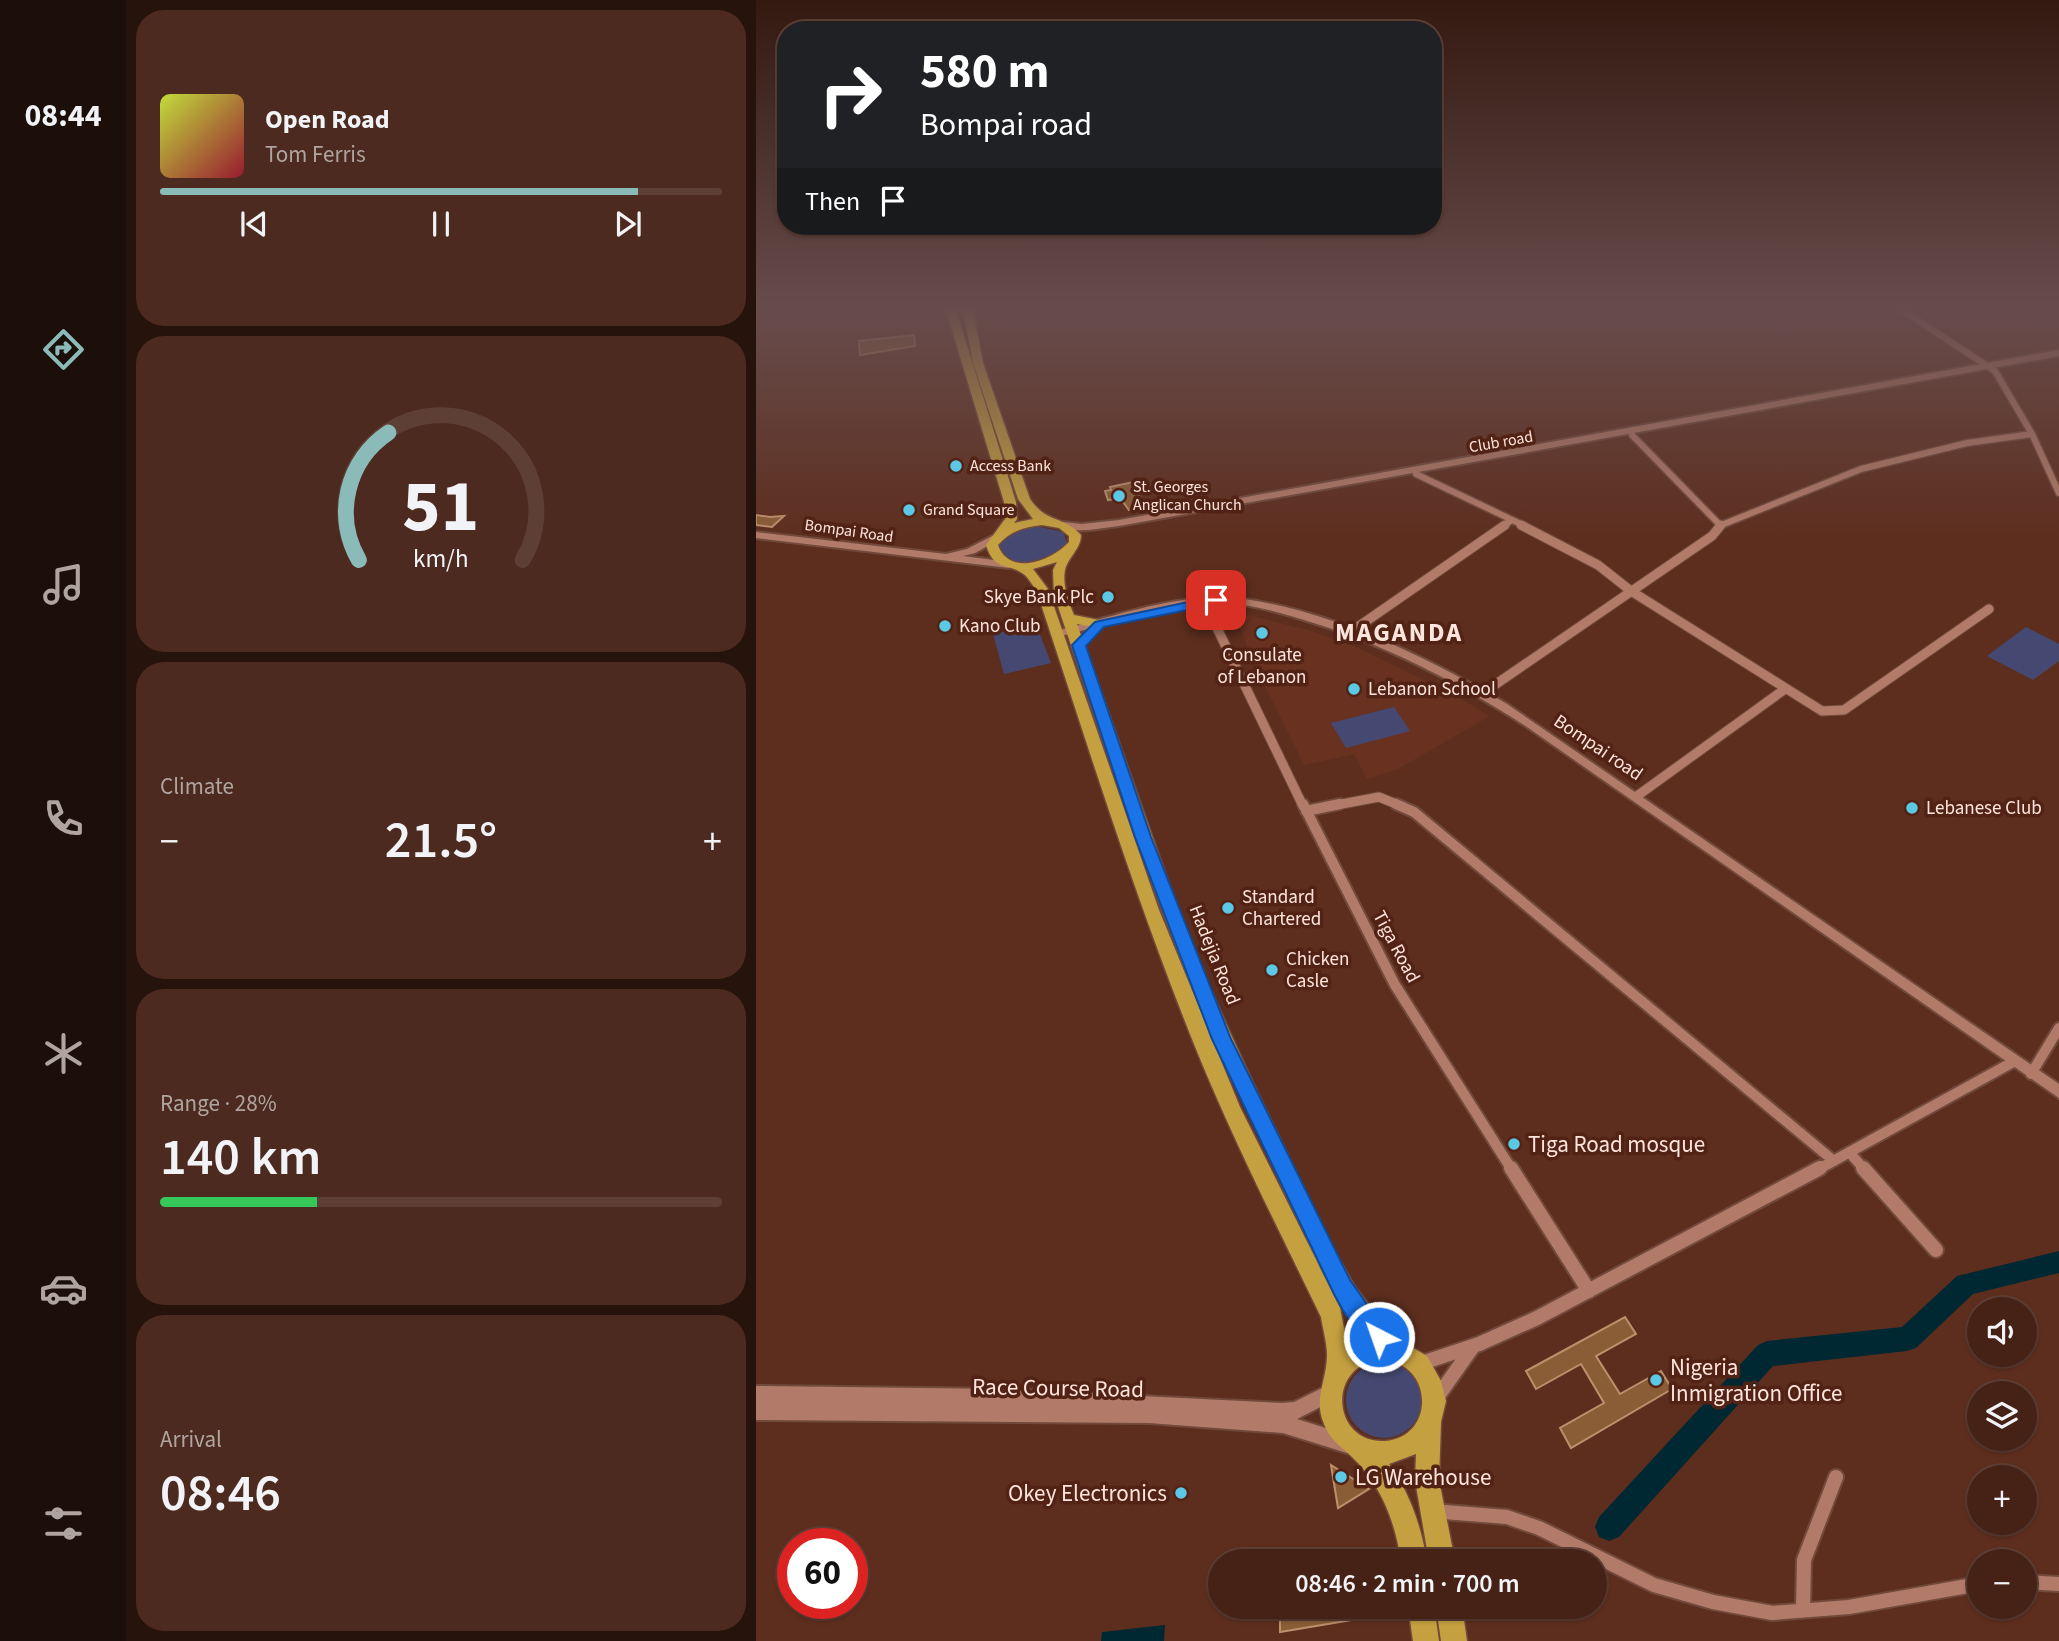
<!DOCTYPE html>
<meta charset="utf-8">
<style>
:root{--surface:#462216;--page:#4d2a1f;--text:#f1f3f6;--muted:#b0a4a1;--line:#5e3f35;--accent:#8bbbb9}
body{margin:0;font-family:"Source Sans 3",sans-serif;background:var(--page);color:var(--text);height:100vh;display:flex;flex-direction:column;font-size:26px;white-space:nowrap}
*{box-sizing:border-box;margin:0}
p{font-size:23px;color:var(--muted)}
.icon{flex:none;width:38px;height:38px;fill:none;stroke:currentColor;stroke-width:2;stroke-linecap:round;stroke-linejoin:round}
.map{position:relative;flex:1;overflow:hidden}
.sheet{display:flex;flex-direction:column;gap:10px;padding:10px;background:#26130c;width:630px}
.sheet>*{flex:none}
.hud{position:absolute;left:21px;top:21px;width:665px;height:214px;border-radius:28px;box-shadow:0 2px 5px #0004,0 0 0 2px var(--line);background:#202124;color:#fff;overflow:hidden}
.tools{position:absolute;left:1211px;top:1297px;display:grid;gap:14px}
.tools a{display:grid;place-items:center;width:70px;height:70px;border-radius:50%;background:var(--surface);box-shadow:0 2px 5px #0004,0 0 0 2px var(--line);font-size:35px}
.speed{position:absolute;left:21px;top:1528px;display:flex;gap:14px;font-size:35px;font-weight:700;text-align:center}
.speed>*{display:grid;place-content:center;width:91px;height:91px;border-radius:50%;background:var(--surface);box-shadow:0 2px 5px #0004,0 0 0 2px var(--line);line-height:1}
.speed .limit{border:10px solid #d22;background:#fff;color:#111}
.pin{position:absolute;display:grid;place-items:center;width:60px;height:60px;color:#fff;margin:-30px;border-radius:14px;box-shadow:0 4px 10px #0006}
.me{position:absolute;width:77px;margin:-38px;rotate:319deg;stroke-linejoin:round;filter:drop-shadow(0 0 5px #0008)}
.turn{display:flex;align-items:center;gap:24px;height:147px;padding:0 28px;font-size:32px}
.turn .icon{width:91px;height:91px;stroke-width:2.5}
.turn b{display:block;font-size:49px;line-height:60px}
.then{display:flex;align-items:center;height:66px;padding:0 28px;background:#0003;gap:14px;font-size:26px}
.big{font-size:52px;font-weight:600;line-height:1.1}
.sheet .widget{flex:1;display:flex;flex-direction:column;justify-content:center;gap:10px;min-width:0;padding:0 24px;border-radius:28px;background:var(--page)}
.sheet .dial{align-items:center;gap:0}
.dial svg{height:182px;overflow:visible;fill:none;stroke:var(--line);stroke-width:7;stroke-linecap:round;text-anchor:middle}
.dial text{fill:var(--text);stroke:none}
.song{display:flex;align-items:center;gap:21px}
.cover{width:84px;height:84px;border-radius:10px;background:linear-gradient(135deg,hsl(70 70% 55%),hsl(350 70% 35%))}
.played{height:7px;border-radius:4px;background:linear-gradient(90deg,var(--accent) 85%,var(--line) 85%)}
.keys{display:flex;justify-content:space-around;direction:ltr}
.heat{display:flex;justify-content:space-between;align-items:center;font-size:38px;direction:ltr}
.charge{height:10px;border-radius:5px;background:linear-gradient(90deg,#34c759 28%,var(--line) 0)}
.trip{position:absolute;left:452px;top:1549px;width:399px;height:70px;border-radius:35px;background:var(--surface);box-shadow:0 2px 5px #0004,0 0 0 2px var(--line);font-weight:600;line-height:70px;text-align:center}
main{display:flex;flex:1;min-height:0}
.dock{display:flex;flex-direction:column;width:126px;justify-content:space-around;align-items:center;background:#1c0e09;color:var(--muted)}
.dock .icon{width:49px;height:49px}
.dock .selected{color:var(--accent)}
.dock b{font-size:32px;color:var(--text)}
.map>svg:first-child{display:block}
.built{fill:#693220}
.green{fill:#454971}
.water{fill:#002833}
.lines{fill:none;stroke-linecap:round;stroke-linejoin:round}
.river{fill:#002833;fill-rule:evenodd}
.building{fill:#8b5d37;stroke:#bd906c;stroke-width:2}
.minor-far3-casing{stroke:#714a3c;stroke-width:9}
.minor-far2-casing{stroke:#714a3c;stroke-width:11}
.minor-far1-casing{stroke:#714a3c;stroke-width:14}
.minor-casing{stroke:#714a3c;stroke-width:18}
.tertiary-casing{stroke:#714a3c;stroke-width:4}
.secondary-casing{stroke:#714a3c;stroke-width:4}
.primary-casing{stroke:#714a3c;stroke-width:3}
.minor-far3{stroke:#b27b69;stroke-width:6}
.minor-far2{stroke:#b27b69;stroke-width:9}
.minor-far1{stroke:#b27b69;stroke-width:10}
.minor{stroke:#b27b69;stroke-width:14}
.tertiary{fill:#b27b69;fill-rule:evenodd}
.secondary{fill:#b27b69;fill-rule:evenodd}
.primary{fill:#c5a040;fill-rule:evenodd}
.route{fill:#1a73e8;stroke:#114b97;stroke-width:2}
.poi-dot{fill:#5bc8e6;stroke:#522314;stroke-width:2.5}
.labels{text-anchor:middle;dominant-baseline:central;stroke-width:7;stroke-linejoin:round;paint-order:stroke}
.far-street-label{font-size:16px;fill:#fde4dc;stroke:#522314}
.far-poi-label{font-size:16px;fill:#fde4dc;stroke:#522314;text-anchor:start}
.poi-label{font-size:19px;fill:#fde4dc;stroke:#522314;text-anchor:start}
.street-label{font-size:19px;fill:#fde4dc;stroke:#522314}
.near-poi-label{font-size:23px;fill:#fde4dc;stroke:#522314;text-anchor:start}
.near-street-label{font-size:23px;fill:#fde4dc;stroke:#522314}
.district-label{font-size:26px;font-weight:bold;letter-spacing:2px;fill:#fde4dc;stroke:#522314}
</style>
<main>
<nav class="dock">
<b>08:44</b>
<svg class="icon selected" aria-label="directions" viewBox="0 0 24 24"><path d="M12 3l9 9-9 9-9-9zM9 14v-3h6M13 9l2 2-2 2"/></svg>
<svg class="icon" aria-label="music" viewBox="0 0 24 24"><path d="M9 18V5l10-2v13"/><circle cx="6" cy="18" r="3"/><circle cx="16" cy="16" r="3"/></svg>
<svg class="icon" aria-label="phone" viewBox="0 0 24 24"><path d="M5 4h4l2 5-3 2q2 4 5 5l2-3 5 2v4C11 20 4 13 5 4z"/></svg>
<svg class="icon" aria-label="climate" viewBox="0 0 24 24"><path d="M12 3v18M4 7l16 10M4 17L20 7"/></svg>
<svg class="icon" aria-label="car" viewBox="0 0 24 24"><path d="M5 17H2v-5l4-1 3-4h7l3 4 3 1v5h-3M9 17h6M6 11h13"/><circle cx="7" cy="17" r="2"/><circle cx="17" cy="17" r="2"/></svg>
<svg class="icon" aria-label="filters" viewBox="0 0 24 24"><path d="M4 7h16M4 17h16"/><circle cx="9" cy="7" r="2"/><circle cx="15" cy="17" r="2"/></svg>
</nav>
<section class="sheet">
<div class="widget">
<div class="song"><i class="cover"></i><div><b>Open Road</b><p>Tom Ferris</p></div></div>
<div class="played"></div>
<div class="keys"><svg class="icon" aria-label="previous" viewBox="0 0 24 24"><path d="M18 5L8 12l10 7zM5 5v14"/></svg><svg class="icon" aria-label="pause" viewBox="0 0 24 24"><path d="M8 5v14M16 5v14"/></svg><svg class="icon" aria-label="next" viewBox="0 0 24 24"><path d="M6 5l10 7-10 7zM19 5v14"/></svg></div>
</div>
<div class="widget dial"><svg viewBox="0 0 100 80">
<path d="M14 69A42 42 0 1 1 86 69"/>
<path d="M14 69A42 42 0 0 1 27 13" stroke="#8bbbb9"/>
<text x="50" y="56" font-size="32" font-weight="700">51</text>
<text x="50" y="72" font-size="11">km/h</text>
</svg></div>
<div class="widget"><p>Climate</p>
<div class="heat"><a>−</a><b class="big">21.5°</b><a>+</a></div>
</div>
<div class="widget"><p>Range · 28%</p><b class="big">140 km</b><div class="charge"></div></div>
<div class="widget"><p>Arrival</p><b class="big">08:46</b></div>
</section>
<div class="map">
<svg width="1303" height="1641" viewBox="0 0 1303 1641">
<rect width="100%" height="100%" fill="#5d2e1e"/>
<path class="built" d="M477 611 555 631 598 646 701 696 734 716 642 769 611 779 598 754 548 765 501 670Z"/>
<path class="green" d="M279 526 307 532 311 543C300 564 269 566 249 559L242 548C246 533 264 528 279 526Z
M280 624 295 663 248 674 237 634Z
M1270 627 1303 644V661L1277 680 1231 656Z
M638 707 654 731 590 748 575 723Z
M590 1400a38 38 0 1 1 76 0a38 38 0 1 1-76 0Z"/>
<path class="water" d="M409 1625 408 1641H345L346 1632Z"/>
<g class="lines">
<path class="river" d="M1303 1251V1273L1217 1294 1160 1348 1151 1351 1017 1366 863 1537 853 1541 843 1537 839 1527 843 1517 1002 1345 1011 1341 1146 1327 1201 1276Z"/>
</g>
<path class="building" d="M158 335 159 346 104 355 103 341Z
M382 481 388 483 392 492 382 494 387 505 385 507 373 510 364 498 352 500 349 491 355 490 354 487Z
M0 515 14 517 28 516 16 527 0 525Z
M869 1317 880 1334 840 1356 864 1394 905 1371 916 1389 815 1448 804 1428 848 1403 825 1364 780 1389 770 1371Z
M575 1465 613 1489 582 1508Z
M524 1606H612L614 1617 524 1632Z"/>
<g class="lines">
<defs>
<path id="minor-far3" d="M1146 310 1239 371 1276 434 1303 493
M876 435 964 525
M660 474 769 526
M747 526 756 520
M963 526 1105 469 1211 443 1276 434"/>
<path id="minor-far2" d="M765 525 842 565 875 591 1066 711 1088 710 1233 609
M448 601 547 806
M596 631 749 525
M727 693 956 536 965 525
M881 796 1029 689
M575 806 623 797 645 806"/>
<path id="minor-far1" d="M547 804 639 985 756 1170
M640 804 658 812 1078 1161
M550 811 584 804
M1275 1074 1303 1028
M1093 1152 1109 1170
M1061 1170 1257 1062"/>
<path id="minor" d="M755 1168 833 1291
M1107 1168 1180 1250
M663 1364 723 1344 781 1318 1064 1168
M680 1399 716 1348
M676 1511 751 1517 783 1528 898 1585 957 1602 1016 1613 1093 1607 1223 1584
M1269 1582 1303 1584
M1047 1610 1048 1560 1080 1477"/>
<path id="tertiary" d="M471 597C566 606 670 656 751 704L1303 1084V1098L771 727C700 681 626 643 545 619 518 611 490 603 462 603 407 604 353 625 300 637L295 634 296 632C353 618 412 596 471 597Z
M576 1383 582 1386 585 1392 582 1398 541 1419 598 1437 600 1444 598 1451 591 1453 527 1433 393 1423 0 1420V1386L244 1389 526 1403 538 1402Z"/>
<path id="secondary" d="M1303 350V356L363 526C344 528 318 535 302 525L307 522 326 524 363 520Z
M0 532 190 554 211 549 240 534 245 537 244 539 219 553 207 556 253 562 259 565 253 568 0 538Z"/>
<path id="primary" d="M190 310H200L260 502 261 519 258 523 277 519 262 499 217 363 207 310H217L227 363 274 499C291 524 307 515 325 535 325 549 312 557 309 570 306 585 313 602 318 615L348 621 350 624 343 628 321 624 424 915 452 984 497 1083 575 1245 599 1287 629 1325 647 1342 671 1356 685 1381 690 1401 685 1422 683 1480 699 1561H673L659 1480 660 1454 633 1464C654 1493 665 1526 671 1561H645C639 1521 625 1484 595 1456 583 1445 574 1440 568 1424 557 1399 571 1380 571 1355 571 1343 567 1330 565 1317 519 1222 471 1128 432 1029 375 885 329 737 280 589 276 585 273 579 269 575 251 561 239 573 230 545L249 519 248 502ZM286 525 303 528 313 536V542C296 561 253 577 242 545 254 531 268 527 286 525ZM301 562 297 570 298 595 393 875 434 984 560 1259 584 1302 612 1340 592 1348 584 1308 484 1107 403 910 292 589 277 569ZM626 1360C679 1363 679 1438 629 1441 575 1444 570 1363 626 1360Z
M652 1606H678L683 1641H657Z
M680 1606H706L711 1641H685Z"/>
</defs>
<use href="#minor-far3" class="minor-far3-casing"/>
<use href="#minor-far2" class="minor-far2-casing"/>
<use href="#minor-far1" class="minor-far1-casing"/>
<use href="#minor" class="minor-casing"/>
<use href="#tertiary" class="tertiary-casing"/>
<use href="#secondary" class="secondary-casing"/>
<use href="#primary" class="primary-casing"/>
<use href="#minor-far3" class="minor-far3"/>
<use href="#minor-far2" class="minor-far2"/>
<use href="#minor-far1" class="minor-far1"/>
<use href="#minor" class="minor"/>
<use href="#tertiary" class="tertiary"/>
<use href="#secondary" class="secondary"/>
<use href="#primary" class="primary"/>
</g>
<linearGradient id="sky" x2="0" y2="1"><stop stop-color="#331910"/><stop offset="0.57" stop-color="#674c4c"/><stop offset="1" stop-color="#674c4c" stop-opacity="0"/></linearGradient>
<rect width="1303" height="540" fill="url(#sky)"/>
<path class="route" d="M460 596 467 600 465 603 348 627 330 646 395 837 475 1039 594 1280 634 1337 631 1345 623 1348C601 1339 590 1315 579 1296L456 1039 379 837 316 645 339 622Z"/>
<g class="poi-dot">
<circle cx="200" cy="466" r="7"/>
<circle cx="363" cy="496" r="7"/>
<circle cx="153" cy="510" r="7"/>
<circle cx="352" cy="597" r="7"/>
<circle cx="189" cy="626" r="7"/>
<circle cx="506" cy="633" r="7"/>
<circle cx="598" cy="689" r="7"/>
<circle cx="1156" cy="808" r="7"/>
<circle cx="472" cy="908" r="7"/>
<circle cx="516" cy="970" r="7"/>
<circle cx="758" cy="1144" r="7"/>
<circle cx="900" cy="1380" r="7"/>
<circle cx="585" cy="1477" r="7"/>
<circle cx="425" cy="1493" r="7"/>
</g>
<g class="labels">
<g class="far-street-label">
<text transform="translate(745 442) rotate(-10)">Club road</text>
<text transform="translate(93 531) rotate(8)">Bompai Road</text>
</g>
<g class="far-poi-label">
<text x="214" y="466">Access Bank</text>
<text x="377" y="487">St. Georges<tspan x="377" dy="18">Anglican Church</tspan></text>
<text x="167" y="510">Grand Square</text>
</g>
<g class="poi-label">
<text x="338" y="597" text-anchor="end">Skye Bank Plc</text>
<text x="203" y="626">Kano Club</text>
<text x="506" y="655" text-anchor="middle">Consulate<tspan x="506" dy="22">of Lebanon</tspan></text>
<text x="612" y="689">Lebanon School</text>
<text x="1170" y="808">Lebanese Club</text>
<text x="486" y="897">Standard<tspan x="486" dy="22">Chartered</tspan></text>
<text x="530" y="959">Chicken<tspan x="530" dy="22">Casle</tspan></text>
</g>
<g class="street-label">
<text transform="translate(842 748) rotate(34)">Bompai road</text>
<text transform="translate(640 947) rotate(62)">Tiga Road</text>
<text transform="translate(458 955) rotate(68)">Hadejia Road</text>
</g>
<g class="near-poi-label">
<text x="772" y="1144">Tiga Road mosque</text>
<text x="914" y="1367">Nigeria<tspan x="914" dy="26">Inmigration Office</tspan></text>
<text x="599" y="1477">LG Warehouse</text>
<text x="411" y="1493" text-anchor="end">Okey Electronics</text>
</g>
<g class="near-street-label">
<text transform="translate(302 1388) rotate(1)">Race Course Road</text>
</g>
<g class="district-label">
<text x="643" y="632">MAGANDA</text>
</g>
</g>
</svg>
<div class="tools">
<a><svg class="icon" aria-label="sound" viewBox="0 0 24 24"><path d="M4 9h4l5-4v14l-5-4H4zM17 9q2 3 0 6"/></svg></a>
<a><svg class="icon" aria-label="layers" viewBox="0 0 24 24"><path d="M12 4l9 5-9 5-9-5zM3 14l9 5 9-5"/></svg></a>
<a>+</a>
<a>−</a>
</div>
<div class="speed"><div class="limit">60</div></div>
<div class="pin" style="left:460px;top:600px;background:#d93025"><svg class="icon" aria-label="arrive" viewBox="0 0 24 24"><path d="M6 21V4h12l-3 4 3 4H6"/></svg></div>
<svg class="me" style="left:623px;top:1337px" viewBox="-20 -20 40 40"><circle r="17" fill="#1a73e8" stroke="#fff" stroke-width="3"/><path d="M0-11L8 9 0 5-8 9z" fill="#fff"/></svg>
<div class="trip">08:46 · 2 min · 700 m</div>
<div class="hud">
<div class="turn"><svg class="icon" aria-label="right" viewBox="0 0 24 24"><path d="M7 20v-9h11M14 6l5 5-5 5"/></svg><div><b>580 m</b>Bompai road</div></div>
<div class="then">Then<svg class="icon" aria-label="arrive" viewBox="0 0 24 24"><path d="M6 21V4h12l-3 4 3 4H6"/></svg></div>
</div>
</div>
</main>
